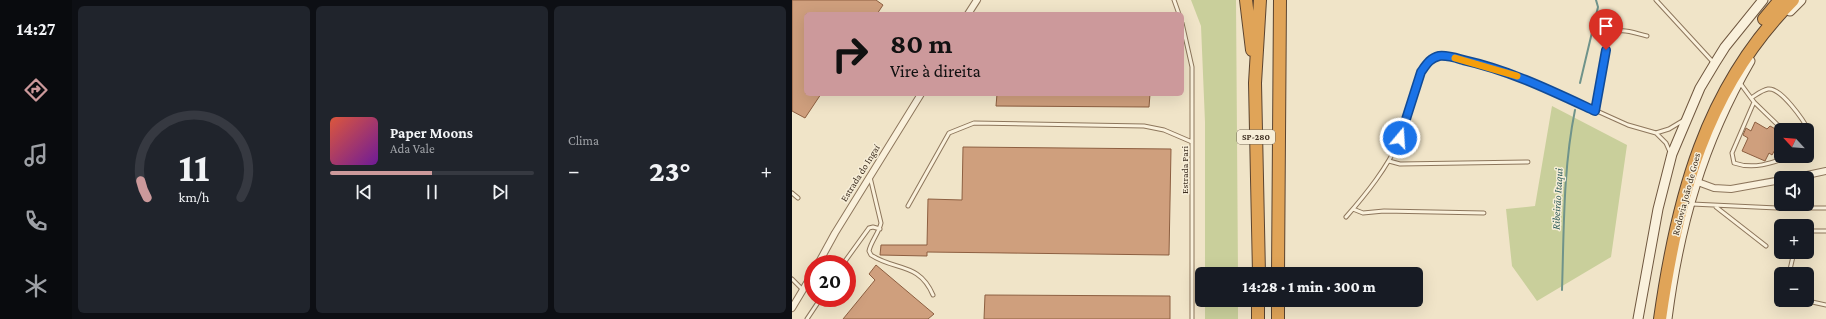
<!DOCTYPE html>
<html lang="pt">
<meta charset="utf-8">
<style>
:root{--surface:#171b24;--page:#20242c;--text:#f1f3f6;--muted:#9ea1a6;--line:#363941;--accent:#cc999b}
body{margin:0;font-family:"Crimson Pro",serif;background:var(--page);color:var(--text);height:100vh;display:flex;flex-direction:column;font-size:15px;white-space:nowrap}
*{box-sizing:border-box;margin:0}
p{font-size:13px;color:var(--muted)}
.icon{flex:none;width:22px;height:22px;fill:none;stroke:currentColor;stroke-width:2;stroke-linecap:round;stroke-linejoin:round}
.map{position:relative;flex:1;overflow:hidden}
.details{display:flex;flex-direction:column;gap:6px;padding:6px;background:#0d0f14;width:720px}
.details>*{flex:none}
.guide{position:absolute;left:12px;top:12px;width:380px;height:84px;border-radius:6px;box-shadow:0 4px 16px #0002;background:#cc999b;color:#111;overflow:hidden}
.needle{width:26px;rotate:296deg}
.controls{position:absolute;left:982px;top:123px;display:grid;gap:8px}
.controls a{display:grid;place-items:center;width:40px;height:40px;border-radius:6px;background:var(--surface);box-shadow:0 4px 16px #0002;font-size:20px}
.speed{position:absolute;left:12px;top:255px;display:flex;gap:8px;font-size:20px;font-weight:700;text-align:center}
.speed>*{display:grid;place-content:center;width:52px;height:52px;border-radius:50%;background:var(--surface);box-shadow:0 4px 16px #0002;line-height:1}
.speed .limit{border:6px solid #d22;background:#fff;color:#111}
.pin{position:absolute;display:grid;place-items:center;width:34px;height:34px;color:#fff;margin:-41px -17px;border-radius:50% 50% 50% 0;rotate:-45deg;box-shadow:0 0 4px #0007}
.pin .icon{rotate:45deg}
.me{position:absolute;width:44px;margin:-22px;rotate:18deg;stroke-linejoin:round;filter:drop-shadow(0 0 3px #0008)}
.turn{display:flex;align-items:center;gap:14px;height:84px;padding:0 20px;font-size:18px}
.turn .icon{width:52px;height:52px;stroke-width:2.5}
.turn b{display:block;font-size:28px;line-height:34px}
.big{font-size:30px;font-weight:800;line-height:1.1}
.details .widget{flex:1;display:flex;flex-direction:column;justify-content:center;gap:6px;min-width:0;padding:0 14px;border-radius:6px;background:var(--page)}
.details .dial{align-items:center;gap:0}
.dial svg{height:104px;overflow:visible;fill:none;stroke:var(--line);stroke-width:7;stroke-linecap:round;text-anchor:middle}
.dial text{fill:var(--text);stroke:none}
.song{display:flex;align-items:center;gap:12px}
.cover{width:48px;height:48px;border-radius:6px;background:linear-gradient(135deg,hsl(10 70% 55%),hsl(280 70% 35%))}
.played{height:4px;border-radius:2px;background:linear-gradient(90deg,var(--accent) 50%,var(--line) 50%)}
.keys{display:flex;justify-content:space-around;direction:ltr}
.heat{display:flex;justify-content:space-between;align-items:center;font-size:22px;direction:ltr}
.details .tiles{flex:1;display:grid;gap:6px;grid-template-columns:repeat(3,1fr)}
.trip{position:absolute;left:403px;top:267px;width:228px;height:40px;border-radius:6px;background:var(--surface);box-shadow:0 4px 16px #0002;font-weight:800;line-height:40px;text-align:center}
main{display:flex;flex:1;min-height:0}
.tabs{display:flex;flex-direction:column;width:72px;justify-content:space-around;align-items:center;background:#090b0e;color:var(--muted)}
.tabs .icon{width:28px;height:28px}
.tabs .selected{color:var(--accent)}
.tabs b{font-size:18px;color:var(--text)}
.map>svg:first-child{display:block}
.green{fill:#c9cf9b}
.lines{fill:none;stroke-linecap:round;stroke-linejoin:round}
.stream{stroke:#6f938a;stroke-width:2}
.building{fill:#cf9f7d;stroke:#8d5f41}
.lane-casing{stroke:#8d765c;stroke-width:5}
.street-casing{stroke:#8d765c;stroke-width:8}
.secondary-casing{stroke:#6f573f;stroke-width:11}
.highway-casing{stroke:#5b4430;stroke-width:14}
.lane{stroke:#faf1dc;stroke-width:3}
.street{stroke:#faf1dc;stroke-width:6}
.secondary{stroke:#faf1dc;stroke-width:9}
.highway{stroke:#e0a458;stroke-width:12}
.route-casing{stroke:#114b97;stroke-width:10}
.route{stroke:#1a73e8;stroke-width:7}
.slow{stroke:#f59e0b;stroke-width:7}
.labels{text-anchor:middle;dominant-baseline:central;stroke-width:3;stroke-linejoin:round;paint-order:stroke}
.shield{fill:#f7eed8;stroke:#756857;stroke-width:1}
.shield-label{font-size:9px;font-weight:bold;fill:#3d2e20}
.street-label{font-size:10px;fill:#3d2e20;stroke:#f7eed8}
.water-label{font-size:11px;font-style:italic;fill:#2f5d5a;stroke:#f7eed8}
</style>
<main>
<nav class="tabs">
<b>14:27</b>
<svg class="icon selected" aria-label="directions" viewBox="0 0 24 24"><path d="M12 3l9 9-9 9-9-9zM9 14v-3h6M13 9l2 2-2 2"/></svg>
<svg class="icon" aria-label="music" viewBox="0 0 24 24"><path d="M9 18V5l10-2v13"/><circle cx="6" cy="18" r="3"/><circle cx="16" cy="16" r="3"/></svg>
<svg class="icon" aria-label="phone" viewBox="0 0 24 24"><path d="M5 4h4l2 5-3 2q2 4 5 5l2-3 5 2v4C11 20 4 13 5 4z"/></svg>
<svg class="icon" aria-label="climate" viewBox="0 0 24 24"><path d="M12 3v18M4 7l16 10M4 17L20 7"/></svg>
</nav>
<section class="details">
<div class="tiles">
<div class="widget dial"><svg viewBox="0 0 100 80">
<path d="M14 69A42 42 0 1 1 86 69"/>
<path d="M14 69A42 42 0 0 1 9 56" stroke="#cc999b"/>
<text x="50" y="56" font-size="32" font-weight="700">11</text>
<text x="50" y="72" font-size="11">km/h</text>
</svg></div>
<div class="widget">
<div class="song"><i class="cover"></i><div><b>Paper Moons</b><p>Ada Vale</p></div></div>
<div class="played"></div>
<div class="keys"><svg class="icon" aria-label="previous" viewBox="0 0 24 24"><path d="M18 5L8 12l10 7zM5 5v14"/></svg><svg class="icon" aria-label="pause" viewBox="0 0 24 24"><path d="M8 5v14M16 5v14"/></svg><svg class="icon" aria-label="next" viewBox="0 0 24 24"><path d="M6 5l10 7-10 7zM19 5v14"/></svg></div>
</div>
<div class="widget"><p>Clima</p>
<div class="heat"><a>−</a><b class="big">23°</b><a>+</a></div>
</div>
</div>
</section>
<div class="map">
<svg width="1034" height="319" viewBox="0 0 1034 319">
<rect width="100%" height="100%" fill="#f0e4c8"/>
<path class="green" d="M399 0H444L446 274H413V122L409 26Z
M760 106 835 145 819 257 745 301 720 266 714 209 743 206Z
M413 300H446V319H413Z"/>
<g class="lines">
<path class="stream" d="M788 83 806 7 804 0
M770 290C772 230 771 169 783 110"/>
</g>
<path class="building" d="M0 0H84L91 5 85 14H14V94H29L13 118 0 111Z
M205 94H358L357 107 204 106Z
M963 122 975 129 978 126 989 132V139L980 155 977 153 973 161 950 151 956 138 951 135 954 128 959 131Z
M171 147 379 149 377 255 135 252V256L88 255 89 245H135L136 199 170 200Z
M84 265 142 314 136 319H51L83 280 77 274Z
M193 295 378 296V319H192Z"/>
<g class="lines">
<defs>
<path id="lane" d="M382 0 387 14
M864 0 921 62
M390 23 400 67V319
M948 83 962 102 991 130
M959 98C964 95 970 90 976 89 989 87 1012 121 1017 131
M962 102 940 153 942 163C962 170 980 163 999 156
M803 111 816 38C826 25 841 33 855 36
M864 133 874 143 878 152
M597 161 608 164 736 162
M78 177 89 223C87 233 79 241 77 251L79 255C103 271 127 262 141 295
M0 193 6 198
M900 204 985 208H1034
M116 206 157 133 182 123 352 126 372 130 400 142
M924 207 974 246
M561 209 571 213 592 211 692 213
M554 217C575 193 595 168 608 139 617 118 621 94 629 72L636 62 642 57 649 56 661 58 681 62 734 79 836 125 864 133 877 129 892 120
M1015 233 1020 231H1034
M51 264 77 228 81 227 88 229
M997 274 1002 252
M0 279 11 290
M1011 300 1034 305
M15 319 29 298"/>
<path id="street" d="M176 14 185 0
M1001 178 1034 171
M903 181 922 188 939 189 989 180
M26 264 43 233 129 94
M0 308 21 273"/>
<path id="secondary" d="M998 11 1009 0
M846 319 866 209 880 154 908 88 923 63 933 47 971 0
M875 319C887 225 910 144 958 61"/>
<path id="highway" d="M454 0 460 50
M972 19 988 0
M467 274 463 83 468 0
M486 274 488 0
M466 319V300
M486 319V300
M868 319C885 199 913 88 1001 0"/>
</defs>
<use href="#lane" class="lane-casing"/>
<use href="#street" class="street-casing"/>
<use href="#secondary" class="secondary-casing"/>
<use href="#highway" class="highway-casing"/>
<use href="#lane" class="lane"/>
<use href="#street" class="street"/>
<use href="#secondary" class="secondary"/>
<use href="#highway" class="highway"/>
</g>
<g class="lines">
<defs>
<path id="route" d="M608 138 629 72C634 65 638 58 647 56 655 55 664 58 671 60 717 70 760 91 803 111L814 50"/>
</defs>
<use href="#route" class="route-casing"/>
<use href="#route" class="route"/>
<path class="slow" d="M663 58 725 76"/>
</g>
<g class="labels">
<rect class="shield" x="445" y="130" width="38" height="14" rx="3"/>
<g class="shield-label">
<text x="464" y="137">SP-280</text>
</g>
<g class="street-label">
<text transform="translate(392 170) rotate(-90)">Estrada Pari</text>
<text transform="translate(68 173) rotate(-58)">Estrada do Ingaí</text>
<text transform="translate(894 194) rotate(-75)">Rodovia João de Goes</text>
</g>
<g class="water-label">
<text transform="translate(765 199) rotate(-87)">Ribeirão Itaqui</text>
</g>
</g>
</svg>
<div class="controls">
<a><svg class="needle" viewBox="-14 -14 28 28"><path d="M0-13l5 13h-10z" fill="#e53935"/><path d="M0 13l5-13h-10z" fill="#9ea1a6"/></svg></a>
<a><svg class="icon" aria-label="sound" viewBox="0 0 24 24"><path d="M4 9h4l5-4v14l-5-4H4zM17 9q2 3 0 6"/></svg></a>
<a>+</a>
<a>−</a>
</div>
<div class="speed"><div class="limit">20</div></div>
<div class="pin" style="left:814px;top:50px;background:#d93025"><svg class="icon" aria-label="arrive" viewBox="0 0 24 24"><path d="M6 21V4h12l-3 4 3 4H6"/></svg></div>
<svg class="me" style="left:608px;top:138px" viewBox="-20 -20 40 40"><circle r="17" fill="#1a73e8" stroke="#fff" stroke-width="3"/><path d="M0-11L8 9 0 5-8 9z" fill="#fff"/></svg>
<div class="trip">14:28 · 1 min · 300 m</div>
<div class="guide">
<div class="turn"><svg class="icon" aria-label="right" viewBox="0 0 24 24"><path d="M7 20v-9h11M14 6l5 5-5 5"/></svg><div><b>80 m</b>Vire à direita</div></div>
</div>
</div>
</main>
